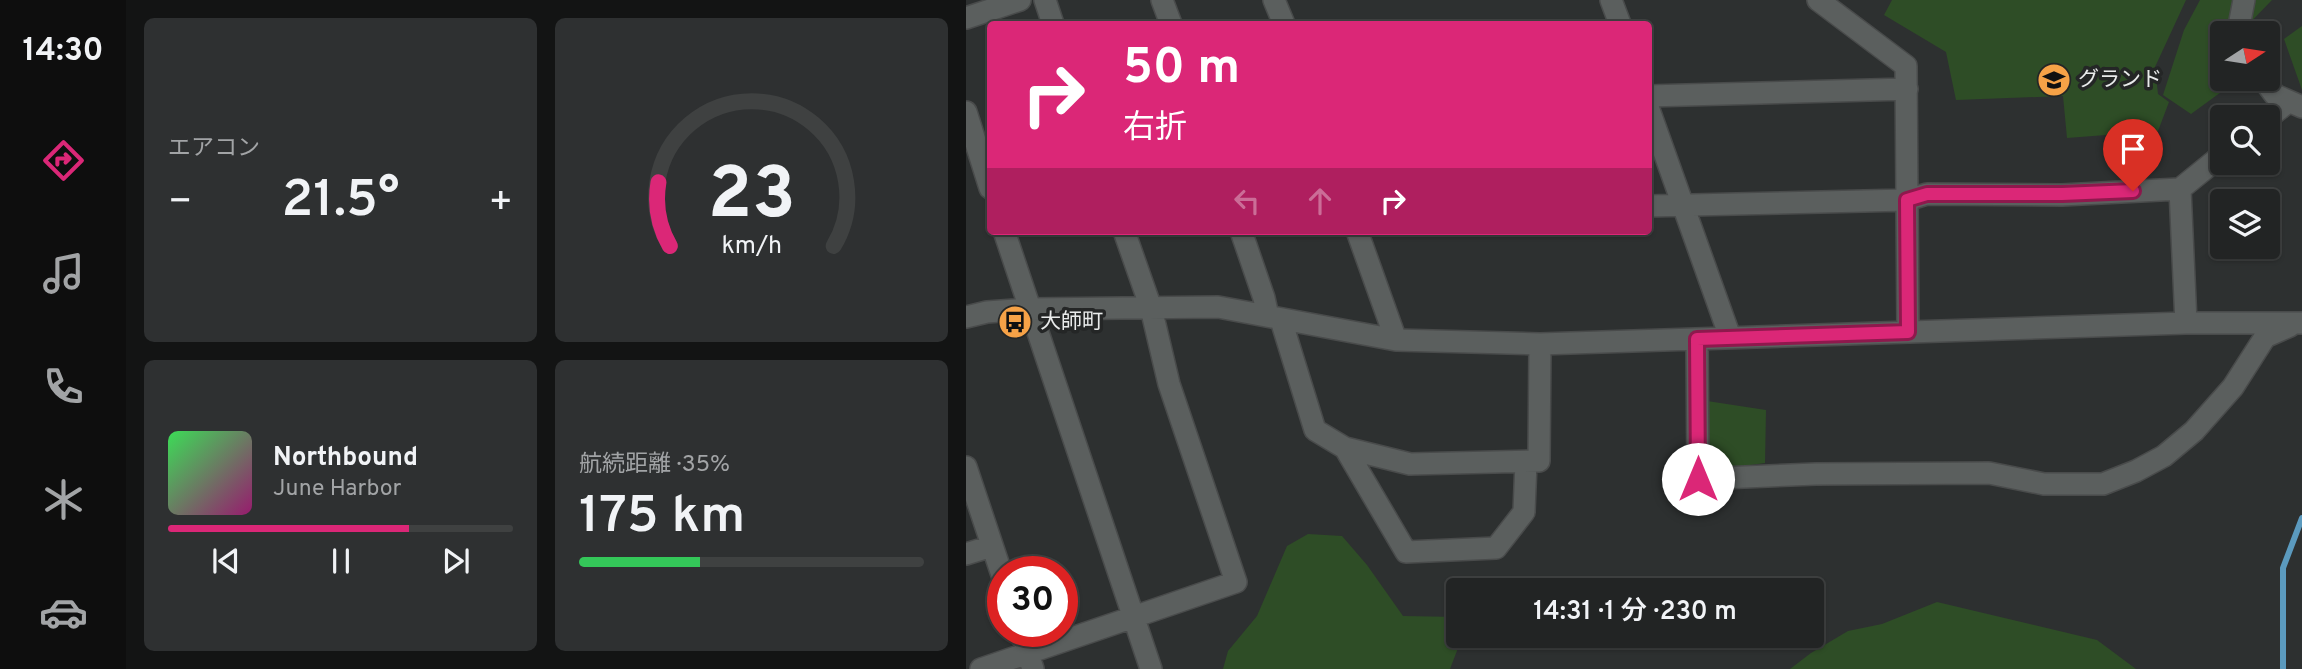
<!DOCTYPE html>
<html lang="ja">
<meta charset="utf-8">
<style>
:root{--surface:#222424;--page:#2e3031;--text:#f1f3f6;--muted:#a2a4a6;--line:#3f4141;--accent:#db2777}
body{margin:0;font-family:Overpass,"Noto Sans JP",sans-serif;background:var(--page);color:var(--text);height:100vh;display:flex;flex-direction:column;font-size:26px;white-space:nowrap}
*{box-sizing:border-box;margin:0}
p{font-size:23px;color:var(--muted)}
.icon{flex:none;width:38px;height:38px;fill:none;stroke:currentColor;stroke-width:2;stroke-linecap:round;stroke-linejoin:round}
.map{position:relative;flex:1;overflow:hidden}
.sheet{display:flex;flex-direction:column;gap:18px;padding:18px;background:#131414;width:840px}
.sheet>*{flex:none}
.banner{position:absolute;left:21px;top:21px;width:665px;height:214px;border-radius:7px;box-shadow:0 2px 5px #0004,0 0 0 2px var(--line);background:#db2777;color:#fff;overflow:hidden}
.needle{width:46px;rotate:78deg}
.fabs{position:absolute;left:1244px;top:21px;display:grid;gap:14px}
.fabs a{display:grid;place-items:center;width:70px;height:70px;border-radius:7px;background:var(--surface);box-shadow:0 2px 5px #0004,0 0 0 2px var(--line);font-size:35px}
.speed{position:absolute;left:21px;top:556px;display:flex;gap:14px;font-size:35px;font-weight:700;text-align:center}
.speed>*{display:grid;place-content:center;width:91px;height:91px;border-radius:50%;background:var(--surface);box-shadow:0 2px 5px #0004,0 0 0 2px var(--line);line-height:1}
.speed .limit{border:10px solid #d22;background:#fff;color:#111}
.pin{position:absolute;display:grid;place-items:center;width:60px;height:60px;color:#fff;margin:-72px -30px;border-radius:50% 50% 50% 0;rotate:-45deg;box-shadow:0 0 7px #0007}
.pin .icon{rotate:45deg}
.me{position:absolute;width:77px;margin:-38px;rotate:0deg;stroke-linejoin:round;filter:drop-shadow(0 0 5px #0008)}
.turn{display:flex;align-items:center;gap:24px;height:147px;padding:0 21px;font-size:32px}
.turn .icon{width:91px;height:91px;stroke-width:2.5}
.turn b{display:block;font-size:49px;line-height:60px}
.lanes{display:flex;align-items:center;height:66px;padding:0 21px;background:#0003;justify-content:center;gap:35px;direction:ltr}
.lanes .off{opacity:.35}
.big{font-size:52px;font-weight:600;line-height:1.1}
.sheet .widget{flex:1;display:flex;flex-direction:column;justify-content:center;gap:10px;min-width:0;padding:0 24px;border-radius:10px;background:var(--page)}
.sheet .dial{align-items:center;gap:0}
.dial svg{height:182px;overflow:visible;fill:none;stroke:var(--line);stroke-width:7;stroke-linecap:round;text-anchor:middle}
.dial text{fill:var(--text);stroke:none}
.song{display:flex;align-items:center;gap:21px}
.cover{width:84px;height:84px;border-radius:10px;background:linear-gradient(135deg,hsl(130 70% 55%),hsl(320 70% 35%))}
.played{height:7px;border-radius:4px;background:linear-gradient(90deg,var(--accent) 70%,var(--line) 70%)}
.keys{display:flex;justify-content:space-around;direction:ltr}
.heat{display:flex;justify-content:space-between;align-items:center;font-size:38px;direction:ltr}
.charge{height:10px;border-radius:5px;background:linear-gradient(90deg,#34c759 35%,var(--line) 0)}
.sheet .tiles{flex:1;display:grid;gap:18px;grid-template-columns:repeat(2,1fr)}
.trip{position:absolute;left:480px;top:578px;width:378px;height:70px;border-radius:7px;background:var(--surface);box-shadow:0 2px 5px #0004,0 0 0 2px var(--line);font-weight:600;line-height:70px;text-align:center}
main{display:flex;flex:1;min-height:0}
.tabs{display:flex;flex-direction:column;width:126px;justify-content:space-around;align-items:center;background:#0e0e0e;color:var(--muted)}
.tabs .icon{width:49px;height:49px}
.tabs .on{color:var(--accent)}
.tabs b{font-size:32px;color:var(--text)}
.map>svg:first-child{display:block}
.green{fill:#2e4d26}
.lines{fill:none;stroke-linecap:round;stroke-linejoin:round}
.stream{stroke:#5b9abe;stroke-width:6}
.minor-casing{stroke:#494b4b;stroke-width:24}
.minor{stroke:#5b5f5e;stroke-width:21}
.route-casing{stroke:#8e194d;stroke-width:18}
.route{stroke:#db2777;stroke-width:12}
.labels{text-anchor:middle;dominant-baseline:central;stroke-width:7;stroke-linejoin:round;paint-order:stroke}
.poi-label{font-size:21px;fill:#e9ebeb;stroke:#242626;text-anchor:start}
</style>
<main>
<nav class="tabs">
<b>14:30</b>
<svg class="icon on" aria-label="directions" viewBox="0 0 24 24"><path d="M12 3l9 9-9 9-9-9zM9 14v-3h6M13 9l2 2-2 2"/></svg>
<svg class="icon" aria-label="music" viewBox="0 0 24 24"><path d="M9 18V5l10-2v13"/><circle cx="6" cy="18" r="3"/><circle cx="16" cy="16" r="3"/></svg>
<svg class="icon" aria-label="phone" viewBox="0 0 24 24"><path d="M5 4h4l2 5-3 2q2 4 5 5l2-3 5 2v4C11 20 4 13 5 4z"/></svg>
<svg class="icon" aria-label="climate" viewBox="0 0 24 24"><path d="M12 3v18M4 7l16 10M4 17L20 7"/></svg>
<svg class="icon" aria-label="car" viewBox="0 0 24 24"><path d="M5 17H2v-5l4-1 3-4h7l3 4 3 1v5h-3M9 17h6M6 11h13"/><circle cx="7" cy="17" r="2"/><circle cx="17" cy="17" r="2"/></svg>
</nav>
<section class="sheet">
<div class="tiles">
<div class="widget"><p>エアコン</p>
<div class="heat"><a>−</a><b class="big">21.5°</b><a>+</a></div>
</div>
<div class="widget dial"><svg viewBox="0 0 100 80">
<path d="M14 69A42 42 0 1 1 86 69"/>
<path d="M14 69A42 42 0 0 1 9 41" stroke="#db2777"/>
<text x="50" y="56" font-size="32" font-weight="700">23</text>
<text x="50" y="72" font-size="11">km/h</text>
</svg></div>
<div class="widget">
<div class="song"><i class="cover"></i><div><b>Northbound</b><p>June Harbor</p></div></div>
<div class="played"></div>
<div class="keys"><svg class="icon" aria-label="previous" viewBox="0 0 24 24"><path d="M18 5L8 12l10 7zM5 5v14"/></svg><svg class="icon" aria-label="pause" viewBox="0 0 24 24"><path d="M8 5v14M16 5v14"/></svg><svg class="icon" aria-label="next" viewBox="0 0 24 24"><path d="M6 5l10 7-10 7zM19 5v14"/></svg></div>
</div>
<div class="widget"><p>航続距離 · 35%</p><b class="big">175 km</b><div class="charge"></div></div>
</div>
</section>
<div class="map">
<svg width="1336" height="669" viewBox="0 0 1336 669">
<rect width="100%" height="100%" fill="#2d3030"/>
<path class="green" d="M926 0H1220L1189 67 1192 94 1203 102 1192 131 1101 138 1097 96 990 100 980 52 918 15Z
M1234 0H1306L1274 33H1256V79H1273L1225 114 1197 95 1218 30Z
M1336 26V90L1318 39Z
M741 401 800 410 799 463 777 466 774 468 738 469Z
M342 534 376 536 401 565 437 616 492 617V635H497L484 669H257L262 651 291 616 321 546Z
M971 602 1131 640 1170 669H824L845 653 882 631 916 624Z"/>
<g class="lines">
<path class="stream" d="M1317 669V568L1336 518"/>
<defs>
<path id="minor" d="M79 0 87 24
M196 0 205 24
M308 0 318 24
M645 0 654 24
M852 0 940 66 942 332
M0 18 54 0
M1275 33 1273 26 1278 0
M1297 79 1309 95 1336 107
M682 96 941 89
M682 107 764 337
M0 112 24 188
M1302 118 1322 102
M1214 189 1220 323
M682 206 941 200 961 194 1096 195 1214 189 1256 155
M38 231 185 669
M275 231 298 298 302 316
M391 231 430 340
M0 317 21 312 63 309 252 307 430 340 574 344 1220 323H1336
M315 320 349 430 379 448 444 464 573 461 574 344
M731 339 732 479 850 474 1023 473 1078 484H1137L1170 471 1198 456 1228 431 1267 387 1299 337 1324 326
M379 448 440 552 530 548 558 512 560 462
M0 467 37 578
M0 554 26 546
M55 632 67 669
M15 669 270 582 203 384 185 308 158 231"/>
</defs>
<use href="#minor" class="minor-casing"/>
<use href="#minor" class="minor"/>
</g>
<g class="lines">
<defs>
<path id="route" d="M732 479 731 339 942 332 941 200 961 194H1096L1167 191"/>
</defs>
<use href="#route" class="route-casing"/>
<use href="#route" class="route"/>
</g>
<defs>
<symbol id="school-disc" viewBox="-11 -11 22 22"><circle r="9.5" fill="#f6a247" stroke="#242626"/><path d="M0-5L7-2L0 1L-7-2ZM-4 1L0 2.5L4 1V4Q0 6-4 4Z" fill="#111"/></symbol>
<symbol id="bus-disc" viewBox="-11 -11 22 22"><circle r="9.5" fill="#f6a247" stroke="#242626"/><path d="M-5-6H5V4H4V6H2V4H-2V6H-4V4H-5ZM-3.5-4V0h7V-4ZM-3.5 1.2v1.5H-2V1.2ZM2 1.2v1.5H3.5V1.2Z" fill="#111"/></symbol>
</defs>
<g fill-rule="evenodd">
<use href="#school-disc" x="1069" y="61" width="38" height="38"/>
<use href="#bus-disc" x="30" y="303" width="38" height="38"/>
</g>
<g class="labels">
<g class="poi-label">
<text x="1112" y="80">グランド</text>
<text x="74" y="322">大師町</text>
</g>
</g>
</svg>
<div class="fabs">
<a><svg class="needle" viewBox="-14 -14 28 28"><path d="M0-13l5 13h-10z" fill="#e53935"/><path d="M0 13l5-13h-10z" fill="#a2a4a6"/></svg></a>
<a><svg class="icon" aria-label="search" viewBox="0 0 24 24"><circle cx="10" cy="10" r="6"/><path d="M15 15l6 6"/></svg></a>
<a><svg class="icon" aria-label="layers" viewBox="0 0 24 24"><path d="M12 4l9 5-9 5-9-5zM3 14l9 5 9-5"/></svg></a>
</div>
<div class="speed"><div class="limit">30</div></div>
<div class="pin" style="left:1167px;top:191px;background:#d93025"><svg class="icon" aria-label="arrive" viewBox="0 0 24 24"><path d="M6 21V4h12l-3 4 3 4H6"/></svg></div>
<svg class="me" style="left:732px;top:479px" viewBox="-20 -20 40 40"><circle r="19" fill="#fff"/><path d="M0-13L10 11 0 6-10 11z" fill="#db2777"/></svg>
<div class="trip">14:31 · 1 分 · 230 m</div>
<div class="banner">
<div class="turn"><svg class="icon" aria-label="right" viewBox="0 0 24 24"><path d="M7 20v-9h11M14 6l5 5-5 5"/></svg><div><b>50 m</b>右折</div></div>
<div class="lanes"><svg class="icon off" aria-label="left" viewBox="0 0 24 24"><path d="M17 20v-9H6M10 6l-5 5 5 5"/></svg><svg class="icon off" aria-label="ahead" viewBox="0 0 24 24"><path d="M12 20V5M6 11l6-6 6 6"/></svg><svg class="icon" aria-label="right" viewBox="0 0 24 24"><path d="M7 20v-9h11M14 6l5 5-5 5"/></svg></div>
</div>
</div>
</main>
